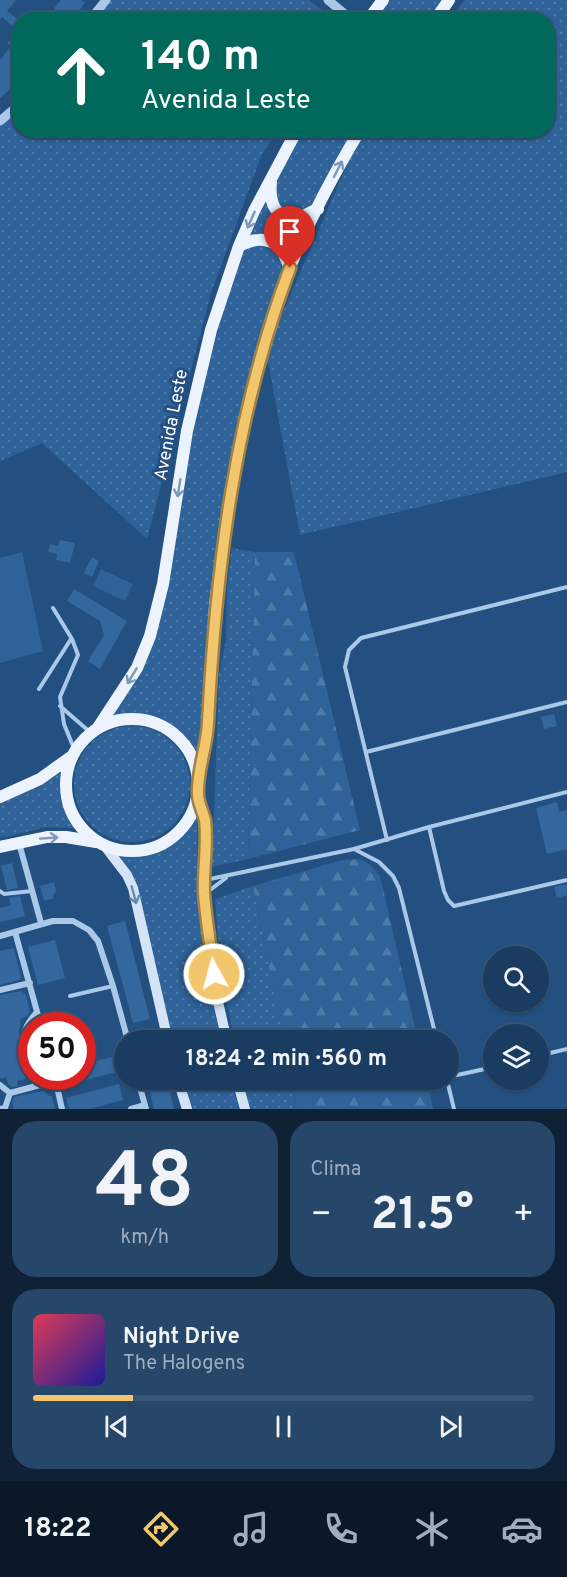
<!DOCTYPE html>
<html lang="pt">
<meta charset="utf-8">
<style>
:root{--surface:#1a3c61;--page:#27476a;--text:#f1f3f6;--muted:#9fadbd;--line:#385676;--accent:#f2c66d}
body{margin:0;font-family:Overpass,sans-serif;background:var(--page);color:var(--text);height:100vh;display:flex;flex-direction:column;font-size:22px;white-space:nowrap}
*{box-sizing:border-box;margin:0}
p{font-size:20px;color:var(--muted)}
.icon{flex:none;width:33px;height:33px;fill:none;stroke:currentColor;stroke-width:2;stroke-linecap:round;stroke-linejoin:round}
.map{position:relative;height:1109px;overflow:hidden}
.panel{display:flex;flex-direction:column;gap:12px;padding:12px;background:#0e2135;flex:1}
.panel>*{flex:none}
.guide{position:absolute;left:12px;top:12px;width:543px;height:126px;border-radius:24px;box-shadow:0 2px 4px #0004,0 0 0 2px var(--line);background:#00695c;color:#fff;overflow:hidden}
.fabs{position:absolute;left:483px;top:946px;display:grid;gap:12px}
.fabs a{display:grid;place-items:center;width:66px;height:66px;border-radius:50%;background:var(--surface);box-shadow:0 2px 4px #0004,0 0 0 2px var(--line);font-size:30px}
.speed{position:absolute;left:18px;top:1012px;display:flex;gap:12px;font-size:30px;font-weight:700;text-align:center}
.speed>*{display:grid;place-content:center;width:78px;height:78px;border-radius:50%;background:var(--surface);box-shadow:0 2px 4px #0004,0 0 0 2px var(--line);line-height:1}
.speed .limit{border:9px solid #d22;background:#fff;color:#111}
.pin{position:absolute;display:grid;place-items:center;width:51px;height:51px;color:#fff;margin:-62px -26px;border-radius:50% 50% 50% 0;rotate:-45deg;box-shadow:0 0 6px #0007}
.pin .icon{rotate:45deg}
.me{position:absolute;width:66px;margin:-33px;rotate:353deg;stroke-linejoin:round;filter:drop-shadow(0 0 4px #0008)}
.turn{display:flex;align-items:center;gap:21px;height:126px;padding:0 30px;font-size:27px}
.turn .icon{width:78px;height:78px;stroke-width:2.5}
.turn b{display:block;font-size:42px;line-height:51px}
.big{font-size:45px;font-weight:700;line-height:1.1}
.panel .tile{flex:1;display:flex;flex-direction:column;justify-content:center;gap:9px;min-width:0;padding:0 21px;border-radius:24px;background:var(--page)}
.panel .dial{align-items:center;gap:0}
.dial b{font-size:78px;line-height:1}
.song{display:flex;align-items:center;gap:18px}
.cover{width:72px;height:72px;border-radius:9px;background:linear-gradient(135deg,hsl(350 70% 55%),hsl(240 70% 35%))}
.played{height:6px;border-radius:3px;background:linear-gradient(90deg,var(--accent) 20%,var(--line) 20%)}
.keys{display:flex;justify-content:space-around;direction:ltr}
.heat{display:flex;justify-content:space-between;align-items:center;font-size:33px;direction:ltr}
.panel .tiles{flex:1;display:grid;gap:12px;grid-template-columns:1fr 1fr}
.tile:last-child{grid-column:span 2}
.trip{position:absolute;left:114px;top:1030px;width:345px;height:60px;border-radius:30px;background:var(--surface);box-shadow:0 2px 4px #0004,0 0 0 2px var(--line);font-weight:700;line-height:60px;text-align:center}
.tabs{display:flex;height:96px;justify-content:space-around;align-items:center;background:#0a1827;color:var(--muted)}
.tabs .icon{width:42px;height:42px}
.tabs .current{color:var(--accent)}
.tabs b{font-size:27px;color:var(--text)}
.map>svg:first-child{display:block}
.grass{fill:url(#grass-dots)}
.forest{fill:url(#forest-firs)}
.pitch{fill:#2e6298}
.building{fill:#34679e}
.lines{fill:none;stroke-linecap:round;stroke-linejoin:round}
.service{stroke:#aac8e7;stroke-width:4}
.minor{stroke:#aac8e7;stroke-width:6}
.tertiary{stroke:#aac8e7;stroke-width:9}
.secondary{stroke:#d4e4f6;stroke-width:10}
.primary{stroke:#ecf3fd;stroke-width:12}
.oneway{stroke:#7d99b9}
.oneway2{stroke:#6a8bb0}
.route-casing{stroke:#9d8147;stroke-width:15}
.route{stroke:#f2c66d;stroke-width:10}
.labels{text-anchor:middle;dominant-baseline:central;stroke-width:6;stroke-linejoin:round;paint-order:stroke}
.street-label{font-size:18px;fill:#fff;stroke:#235081}
</style>
<div class="map">
<svg width="567" height="1109" viewBox="0 0 567 1109">
<defs>
<pattern id="grass-dots" width="8" height="8" patternUnits="userSpaceOnUse" patternTransform="scale(1.5)"><rect width="8" height="8" fill="#2e6298"/><path d="M2 2h.1M6 6h.1" fill="none" stroke="#4d7aa7" stroke-width="1.8" stroke-linecap="round"/></pattern>
<pattern id="forest-firs" width="22" height="20" patternUnits="userSpaceOnUse" patternTransform="scale(1.5)"><rect width="22" height="20" fill="#2e6298"/><path d="M5 1l3.5 6h-7zM16 11l3.5 6h-7z" fill="#4d7aa7"/></pattern>
</defs>
<rect width="100%" height="100%" fill="#235081"/>
<path class="grass" d="M110 0H309L332 19 92 20Z
M390 0H442L428 19 375 20Z
M465 0H567V472L300 535 266 351 361 133 363 131 548 130V20L450 19Z
M19 101 20 130 277 131 262 154 211 293 147 539 42 443 0 461V123Z
M303 131H355L281 278 283 259 279 244 245 240 272 180Z
M251 238 278 245 282 259 280 280 226 513 198 770C195 763 192 755 188 748 167 717 132 713 100 727L145 637 216 336 241 255Z
M232 548 255 552 248 859 212 867 219 674 226 640 227 586Z
M74 784a58 58 0 1 1 116 0a58 58 0 1 1-116 0Z
M65 768C61 790 63 810 77 828L47 827 0 838V803L41 786Z
M197 803 198 881 221 1041H170L132 889 108 848 134 854 160 847 186 831Z
M253 886 284 1041H235L221 977 215 899Z
M180 1080H231L239 1109H188Z
M243 1080H291L297 1109H250Z"/>
<path class="forest" d="M255 552H294L360 830 248 859Z
M360 859 370 865 380 876 418 1041H284L253 886 342 860Z
M291 1080H427L433 1109H297Z"/>
<path class="pitch" d="M22 552 43 651 0 663V558Z
M101 569 133 584 125 601 93 586Z"/>
<path class="building" d="M0 0H16L7 11 20 21V88L16 84 0 98V60L11 46 7 43 17 30 2 17 0 20Z
M61 0H81L85 3 72 20H56L55 7Z
M60 540 75 543 70 563 56 560 57 554 48 552 50 544 58 546Z
M92 557 99 561 92 577 84 573Z
M74 589 127 621 100 669 88 661 104 635 100 621 67 601Z
M554 714 557 726 544 729 541 717Z
M557 802 559 812 567 810V849L547 854 536 808Z
M12 863 18 888 7 890 1 866Z
M54 882 56 891 53 895 54 898 44 901 40 886Z
M567 884V895L557 898 554 887Z
M20 896 25 916 0 922V908L11 905 9 898Z
M125 921 150 1019 133 1023 107 926Z
M55 940 65 978 38 985 28 947Z
M14 948 21 977 19 980 0 985V951Z
M21 991 26 995 30 1012 26 1017 20 1019 21 1025 19 1029V1039L17 1040 29 1072 24 1073 26 1079 17 1081 18 1086 11 1087 8 1084 6 1077 0 1079V995Z
M154 1032 157 1041H133L132 1038Z
M112 1057 116 1072 63 1086 61 1077H82V1064Z
M147 1080H167L174 1109H154Z
M119 1084 123 1100 89 1109H69L66 1098Z
M43 1091 52 1097 55 1109H14L12 1103 14 1097Z"/>
<g class="lines">
<path class="service" d="M53 608 72 639 78 655 60 697 64 724 75 751
M39 689 71 639
M60 706 91 733
M366 752 567 702
M429 827 444 891 448 900 454 906 567 880
M387 840 345 667 349 650 361 638 567 587
M354 849 429 827 567 792
M205 880 354 849 379 862 393 876 399 888 437 1041
M0 891 4 894 32 891
M206 893 226 878
M70 996 113 986
M538 1056 567 1049
M448 1077 494 1067
M447 1080 454 1109"/>
<path class="minor" d="M19 843 41 923
M15 932 41 1026
M0 936 53 921H73L89 930 98 941 113 986 128 1041
M0 990 30 983
M32 1067C25 1040 17 1034 37 1012
M34 1077 36 1086
M55 1078 62 1109
M138 1080 146 1109
M0 1085 10 1093
M1 1109 5 1108 10 1093 55 1081
M131 1109 145 1105"/>
<path class="tertiary" d="M328 0 352 20
M90 20 106 0
M0 121 20 104"/>
<path class="secondary" d="M197 795 205 821 204 894 209 938 216 993 227 1041
M104 845 127 875 133 888 168 1041
M178 1080 187 1109
M237 1080 245 1109"/>
<path class="primary" d="M368 20 383 0
M435 20 449 0
M271 182C269 201 275 222 299 217 305 216 312 211 318 209
M239 246C256 238 262 238 280 245L290 268
M66 785a66 66 0 1 1 132 0a66 66 0 1 1-132 0Z
M97 729 137 668 150 636 163 584 187 431 211 330 239 246 254 211 297 130
M198 777C201 764 205 751 207 737 213 691 211 643 216 596 228 501 245 404 274 311 294 248 326 187 360 130
M0 797 40 779 72 756
M0 847 47 837H66L96 842"/>
</g>
<defs><path id="oneway-shaft" d="M-6 0H5M1.5-3L5.5 0L1.5 3" fill="none" stroke-width="1.6" stroke-linecap="round" stroke-linejoin="round" transform="scale(1.5)"/></defs>
<g class="oneway">
<use href="#oneway-shaft" transform="translate(338 169) rotate(-63)"/>
<use href="#oneway-shaft" transform="translate(251 220) rotate(114)"/>
<use href="#oneway-shaft" transform="translate(179 488) rotate(99)"/>
<use href="#oneway-shaft" transform="translate(132 676) rotate(121)"/>
<use href="#oneway-shaft" transform="translate(49 838) rotate(-4)"/>
</g>
<use class="oneway2" href="#oneway-shaft" transform="translate(134 895) rotate(75)"/>
<g class="lines">
<defs>
<path id="route" d="M214 974C211 948 206 920 204 893 203 869 208 844 205 820 203 812 198 803 198 794 197 770 207 747 208 722 216 568 235 413 290 268"/>
</defs>
<use href="#route" class="route-casing"/>
<use href="#route" class="route"/>
</g>
<g class="labels">
<g class="street-label">
<text transform="translate(172 425) rotate(-79)">Avenida Leste</text>
</g>
</g>
</svg>
<div class="fabs">
<a><svg class="icon" aria-label="search" viewBox="0 0 24 24"><circle cx="10" cy="10" r="6"/><path d="M15 15l6 6"/></svg></a>
<a><svg class="icon" aria-label="layers" viewBox="0 0 24 24"><path d="M12 4l9 5-9 5-9-5zM3 14l9 5 9-5"/></svg></a>
</div>
<div class="speed"><div class="limit">50</div></div>
<div class="pin" style="left:290px;top:268px;background:#d93025"><svg class="icon" aria-label="arrive" viewBox="0 0 24 24"><path d="M6 21V4h12l-3 4 3 4H6"/></svg></div>
<svg class="me" style="left:214px;top:974px" viewBox="-20 -20 40 40"><circle r="17" fill="#f2c66d" stroke="#fff" stroke-width="3"/><path d="M0-11L8 9 0 5-8 9z" fill="#fff"/></svg>
<div class="trip">18:24 · 2 min · 560 m</div>
<div class="guide">
<div class="turn"><svg class="icon" aria-label="ahead" viewBox="0 0 24 24"><path d="M12 20V5M6 11l6-6 6 6"/></svg><div><b>140 m</b>Avenida Leste</div></div>
</div>
</div>
<section class="panel">
<div class="tiles">
<div class="tile dial"><b>48</b><p>km/h</p></div>
<div class="tile"><p>Clima</p>
<div class="heat"><a>−</a><b class="big">21.5°</b><a>+</a></div>
</div>
<div class="tile">
<div class="song"><i class="cover"></i><div><b>Night Drive</b><p>The Halogens</p></div></div>
<div class="played"></div>
<div class="keys"><svg class="icon" aria-label="previous" viewBox="0 0 24 24"><path d="M18 5L8 12l10 7zM5 5v14"/></svg><svg class="icon" aria-label="pause" viewBox="0 0 24 24"><path d="M8 5v14M16 5v14"/></svg><svg class="icon" aria-label="next" viewBox="0 0 24 24"><path d="M6 5l10 7-10 7zM19 5v14"/></svg></div>
</div>
</div>
</section>
<nav class="tabs">
<b>18:22</b>
<svg class="icon current" aria-label="directions" viewBox="0 0 24 24"><path d="M12 3l9 9-9 9-9-9zM9 14v-3h6M13 9l2 2-2 2"/></svg>
<svg class="icon" aria-label="music" viewBox="0 0 24 24"><path d="M9 18V5l10-2v13"/><circle cx="6" cy="18" r="3"/><circle cx="16" cy="16" r="3"/></svg>
<svg class="icon" aria-label="phone" viewBox="0 0 24 24"><path d="M5 4h4l2 5-3 2q2 4 5 5l2-3 5 2v4C11 20 4 13 5 4z"/></svg>
<svg class="icon" aria-label="climate" viewBox="0 0 24 24"><path d="M12 3v18M4 7l16 10M4 17L20 7"/></svg>
<svg class="icon" aria-label="car" viewBox="0 0 24 24"><path d="M5 17H2v-5l4-1 3-4h7l3 4 3 1v5h-3M9 17h6M6 11h13"/><circle cx="7" cy="17" r="2"/><circle cx="17" cy="17" r="2"/></svg>
</nav>
